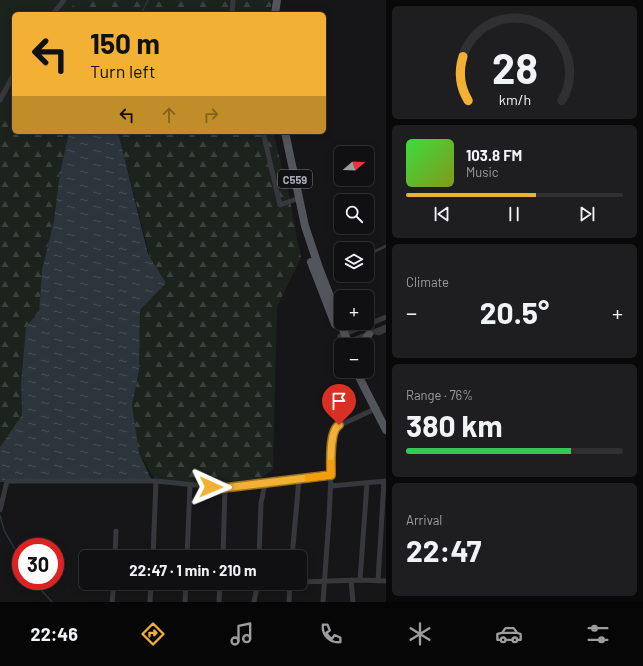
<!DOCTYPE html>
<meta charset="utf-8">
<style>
:root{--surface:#101012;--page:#1e1e20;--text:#f1f3f6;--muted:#9c9d9f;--line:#303032;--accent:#f2b134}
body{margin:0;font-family:Barlow,sans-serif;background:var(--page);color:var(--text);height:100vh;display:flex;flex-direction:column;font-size:15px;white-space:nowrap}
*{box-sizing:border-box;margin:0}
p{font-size:13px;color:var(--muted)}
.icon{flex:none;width:22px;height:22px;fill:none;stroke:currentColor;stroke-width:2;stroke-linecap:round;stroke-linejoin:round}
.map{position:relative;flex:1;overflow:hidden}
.sheet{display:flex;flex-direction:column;gap:6px;padding:6px;background:#09090a;width:257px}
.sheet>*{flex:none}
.top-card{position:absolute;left:12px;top:12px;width:314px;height:122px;border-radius:6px;box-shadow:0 2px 10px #0003,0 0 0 1px var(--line);background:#f2b134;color:#111;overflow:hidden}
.needle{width:26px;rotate:71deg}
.tools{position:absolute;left:334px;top:146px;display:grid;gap:8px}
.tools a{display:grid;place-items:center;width:40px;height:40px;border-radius:6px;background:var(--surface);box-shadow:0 2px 10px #0003,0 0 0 1px var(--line);font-size:20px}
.speed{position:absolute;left:12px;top:538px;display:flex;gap:8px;font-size:20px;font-weight:700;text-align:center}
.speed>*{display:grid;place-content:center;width:52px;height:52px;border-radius:50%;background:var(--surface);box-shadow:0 2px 10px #0003,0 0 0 1px var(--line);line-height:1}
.speed .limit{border:6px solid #d22;background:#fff;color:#111}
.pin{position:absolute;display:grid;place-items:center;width:34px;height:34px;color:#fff;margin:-41px -17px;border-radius:50% 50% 50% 0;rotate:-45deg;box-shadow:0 0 4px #0007}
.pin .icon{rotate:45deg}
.me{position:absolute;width:44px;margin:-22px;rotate:91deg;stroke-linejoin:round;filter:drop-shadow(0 0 3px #0008)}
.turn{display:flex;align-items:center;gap:14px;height:84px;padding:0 12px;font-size:18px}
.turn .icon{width:52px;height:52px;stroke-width:2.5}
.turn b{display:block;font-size:28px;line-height:34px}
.lanes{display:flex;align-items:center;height:38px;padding:0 12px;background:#0003;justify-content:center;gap:20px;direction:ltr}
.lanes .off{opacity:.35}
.big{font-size:30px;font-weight:700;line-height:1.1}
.sheet .card{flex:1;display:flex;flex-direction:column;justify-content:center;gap:6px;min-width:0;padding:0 14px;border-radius:6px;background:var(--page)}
.sheet .dial{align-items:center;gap:0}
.dial svg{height:104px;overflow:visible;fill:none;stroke:var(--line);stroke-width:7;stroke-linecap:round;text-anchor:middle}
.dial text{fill:var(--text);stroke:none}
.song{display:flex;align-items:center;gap:12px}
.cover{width:48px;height:48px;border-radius:6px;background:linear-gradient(135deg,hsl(120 70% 55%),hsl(70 70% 35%))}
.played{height:4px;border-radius:2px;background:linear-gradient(90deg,var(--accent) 60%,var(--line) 60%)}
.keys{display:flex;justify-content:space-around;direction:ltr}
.heat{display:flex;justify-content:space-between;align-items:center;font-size:22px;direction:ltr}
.charge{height:6px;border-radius:3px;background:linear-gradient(90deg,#34c759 76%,var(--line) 0)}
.trip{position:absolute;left:79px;top:550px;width:228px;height:40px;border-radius:6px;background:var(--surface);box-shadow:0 2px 10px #0003,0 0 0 1px var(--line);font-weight:700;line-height:40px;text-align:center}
.tabs{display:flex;height:64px;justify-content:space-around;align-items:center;background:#060607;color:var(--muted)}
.tabs .icon{width:28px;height:28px}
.tabs .active{color:var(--accent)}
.tabs b{font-size:18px;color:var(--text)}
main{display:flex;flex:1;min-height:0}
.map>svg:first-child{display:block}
.grass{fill:#1c231d}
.forest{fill:url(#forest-firs)}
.water{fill:url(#water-ripples)}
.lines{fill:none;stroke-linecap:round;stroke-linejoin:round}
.stream{stroke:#2c353c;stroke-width:1.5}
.lane{stroke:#37383d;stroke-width:2.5}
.street{stroke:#37383d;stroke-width:5}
.primary{stroke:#53555c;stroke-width:8}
.route-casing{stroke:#9d7322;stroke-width:10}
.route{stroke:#f2b134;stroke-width:7}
.slow{stroke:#f59e0b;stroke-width:7}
.labels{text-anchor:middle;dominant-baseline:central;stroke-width:4;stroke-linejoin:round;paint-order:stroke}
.shield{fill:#111113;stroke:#7b7e86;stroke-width:1}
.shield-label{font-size:11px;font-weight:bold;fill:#a8adb8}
</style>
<main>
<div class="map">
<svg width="386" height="602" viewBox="0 0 386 602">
<defs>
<pattern id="forest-firs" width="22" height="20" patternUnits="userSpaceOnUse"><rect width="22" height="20" fill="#1c231d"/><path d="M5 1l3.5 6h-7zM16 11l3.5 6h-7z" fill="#3a403c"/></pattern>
<pattern id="water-ripples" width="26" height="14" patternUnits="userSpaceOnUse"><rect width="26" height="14" fill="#2c353c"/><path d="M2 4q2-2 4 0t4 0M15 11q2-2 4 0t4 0" fill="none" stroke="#485056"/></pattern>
</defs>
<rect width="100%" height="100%" fill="#161618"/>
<path class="grass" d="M0 0H77L67 14H14V97L0 123Z"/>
<path class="forest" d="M77 0H272L270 14H67Z
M14 97V132H69L60 172 54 220 42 270 39 313 26 327 21 383 22 415 0 447V121Z
M118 132H273L289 195 301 258 277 306 273 469 253 485 198 486 156 481 139 453 132 405 139 371 140 310 166 283 150 257Z"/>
<path class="water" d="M69 132H118L148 254 166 283 140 310 139 371 132 405 139 453 151 479 0 482V447L22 415 21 383 26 327 39 312 42 270 54 220 60 172Z"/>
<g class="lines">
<path class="stream" d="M141 14 148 0
M0 515 4 530 21 560
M33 581 52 602"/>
<path class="lane" d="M367 255 386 246
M367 269 369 273
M374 333 379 334 386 331"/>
<path class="street" d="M53 14 64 0
M232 14 233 0
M0 100 14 74
M263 132 280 205 299 198
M340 336 386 317
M343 344 386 327
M331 486 386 481
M0 510 7 481H156L225 488 331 475
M115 557 116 531
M153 557 156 481
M187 557 190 485
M223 557 225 488
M259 557 261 503 265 484
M292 557 299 479
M351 580 353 602
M360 580 367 483
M378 581 384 481
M300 582 360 580 386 581
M114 584 220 585 287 583
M112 602 114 583
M150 602 151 583
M185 602 186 583
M219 602 220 583
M254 602 258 583
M289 602 290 583
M323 602 329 518 333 435 336 427 377 408"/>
<path class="primary" d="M275 14 277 0
M285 132 305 226 319 268 349 345
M311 262 335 324
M354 323 366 325
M361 345 369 334
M356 371 386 430"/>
</g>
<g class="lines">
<defs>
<path id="route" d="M211 487 224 488 331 475C331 464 329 431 339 425"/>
</defs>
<use href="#route" class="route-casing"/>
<use href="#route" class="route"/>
<path class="slow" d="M308 478 331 475V463"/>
</g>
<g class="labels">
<rect class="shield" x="278" y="170" width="34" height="18" rx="3"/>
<g class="shield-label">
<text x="295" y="179">C559</text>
</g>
</g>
</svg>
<div class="tools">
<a><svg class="needle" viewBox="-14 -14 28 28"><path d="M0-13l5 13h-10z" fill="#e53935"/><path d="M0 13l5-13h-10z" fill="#9c9d9f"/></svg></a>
<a><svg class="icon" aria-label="search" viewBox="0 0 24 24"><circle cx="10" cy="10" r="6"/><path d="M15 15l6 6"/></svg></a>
<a><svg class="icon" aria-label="layers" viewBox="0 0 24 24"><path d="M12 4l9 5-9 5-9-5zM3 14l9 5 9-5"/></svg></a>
<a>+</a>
<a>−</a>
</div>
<div class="speed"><div class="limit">30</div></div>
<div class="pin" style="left:339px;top:425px;background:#d93025"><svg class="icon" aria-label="arrive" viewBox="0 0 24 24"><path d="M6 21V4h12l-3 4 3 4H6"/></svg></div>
<svg class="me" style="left:211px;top:487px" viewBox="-20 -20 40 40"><path d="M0-17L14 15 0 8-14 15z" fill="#f2b134" stroke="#fff" stroke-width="4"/></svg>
<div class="trip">22:47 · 1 min · 210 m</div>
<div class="top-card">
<div class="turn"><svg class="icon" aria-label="left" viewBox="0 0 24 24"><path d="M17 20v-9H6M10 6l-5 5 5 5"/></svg><div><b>150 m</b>Turn left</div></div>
<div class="lanes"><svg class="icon" aria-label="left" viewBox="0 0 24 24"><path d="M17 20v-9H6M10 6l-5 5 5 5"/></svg><svg class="icon off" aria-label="ahead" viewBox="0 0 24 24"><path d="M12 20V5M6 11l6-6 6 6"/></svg><svg class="icon off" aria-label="right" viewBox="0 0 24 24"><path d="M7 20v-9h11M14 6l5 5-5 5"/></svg></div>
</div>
</div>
<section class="sheet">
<div class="card dial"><svg viewBox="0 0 100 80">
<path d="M14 69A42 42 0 1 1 86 69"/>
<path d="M14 69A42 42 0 0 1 10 35" stroke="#f2b134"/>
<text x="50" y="56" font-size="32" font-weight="700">28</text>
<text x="50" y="72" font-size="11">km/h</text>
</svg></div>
<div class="card">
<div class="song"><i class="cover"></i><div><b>103.8 FM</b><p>Music</p></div></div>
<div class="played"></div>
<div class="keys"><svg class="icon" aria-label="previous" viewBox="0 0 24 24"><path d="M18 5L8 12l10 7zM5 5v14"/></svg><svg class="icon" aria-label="pause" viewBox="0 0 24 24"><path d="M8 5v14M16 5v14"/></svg><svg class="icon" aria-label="next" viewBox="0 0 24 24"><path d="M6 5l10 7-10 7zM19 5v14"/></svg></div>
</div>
<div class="card"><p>Climate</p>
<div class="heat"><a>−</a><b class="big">20.5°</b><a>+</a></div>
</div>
<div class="card"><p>Range · 76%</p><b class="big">380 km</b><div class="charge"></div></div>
<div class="card"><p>Arrival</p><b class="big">22:47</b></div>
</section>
</main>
<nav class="tabs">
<b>22:46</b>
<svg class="icon active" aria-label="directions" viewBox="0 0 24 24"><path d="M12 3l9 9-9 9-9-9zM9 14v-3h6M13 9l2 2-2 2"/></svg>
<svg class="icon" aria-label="music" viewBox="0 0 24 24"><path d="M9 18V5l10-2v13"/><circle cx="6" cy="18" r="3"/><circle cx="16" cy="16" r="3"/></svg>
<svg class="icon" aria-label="phone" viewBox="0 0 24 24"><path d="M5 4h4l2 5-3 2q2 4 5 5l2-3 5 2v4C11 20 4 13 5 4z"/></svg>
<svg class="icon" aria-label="climate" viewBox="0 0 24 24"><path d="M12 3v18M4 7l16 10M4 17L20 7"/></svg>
<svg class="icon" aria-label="car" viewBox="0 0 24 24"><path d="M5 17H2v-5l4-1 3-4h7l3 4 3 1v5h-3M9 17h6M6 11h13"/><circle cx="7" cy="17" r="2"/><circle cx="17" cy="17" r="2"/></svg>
<svg class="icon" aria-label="filters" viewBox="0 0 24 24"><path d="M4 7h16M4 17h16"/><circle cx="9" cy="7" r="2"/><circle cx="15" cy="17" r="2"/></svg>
</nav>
